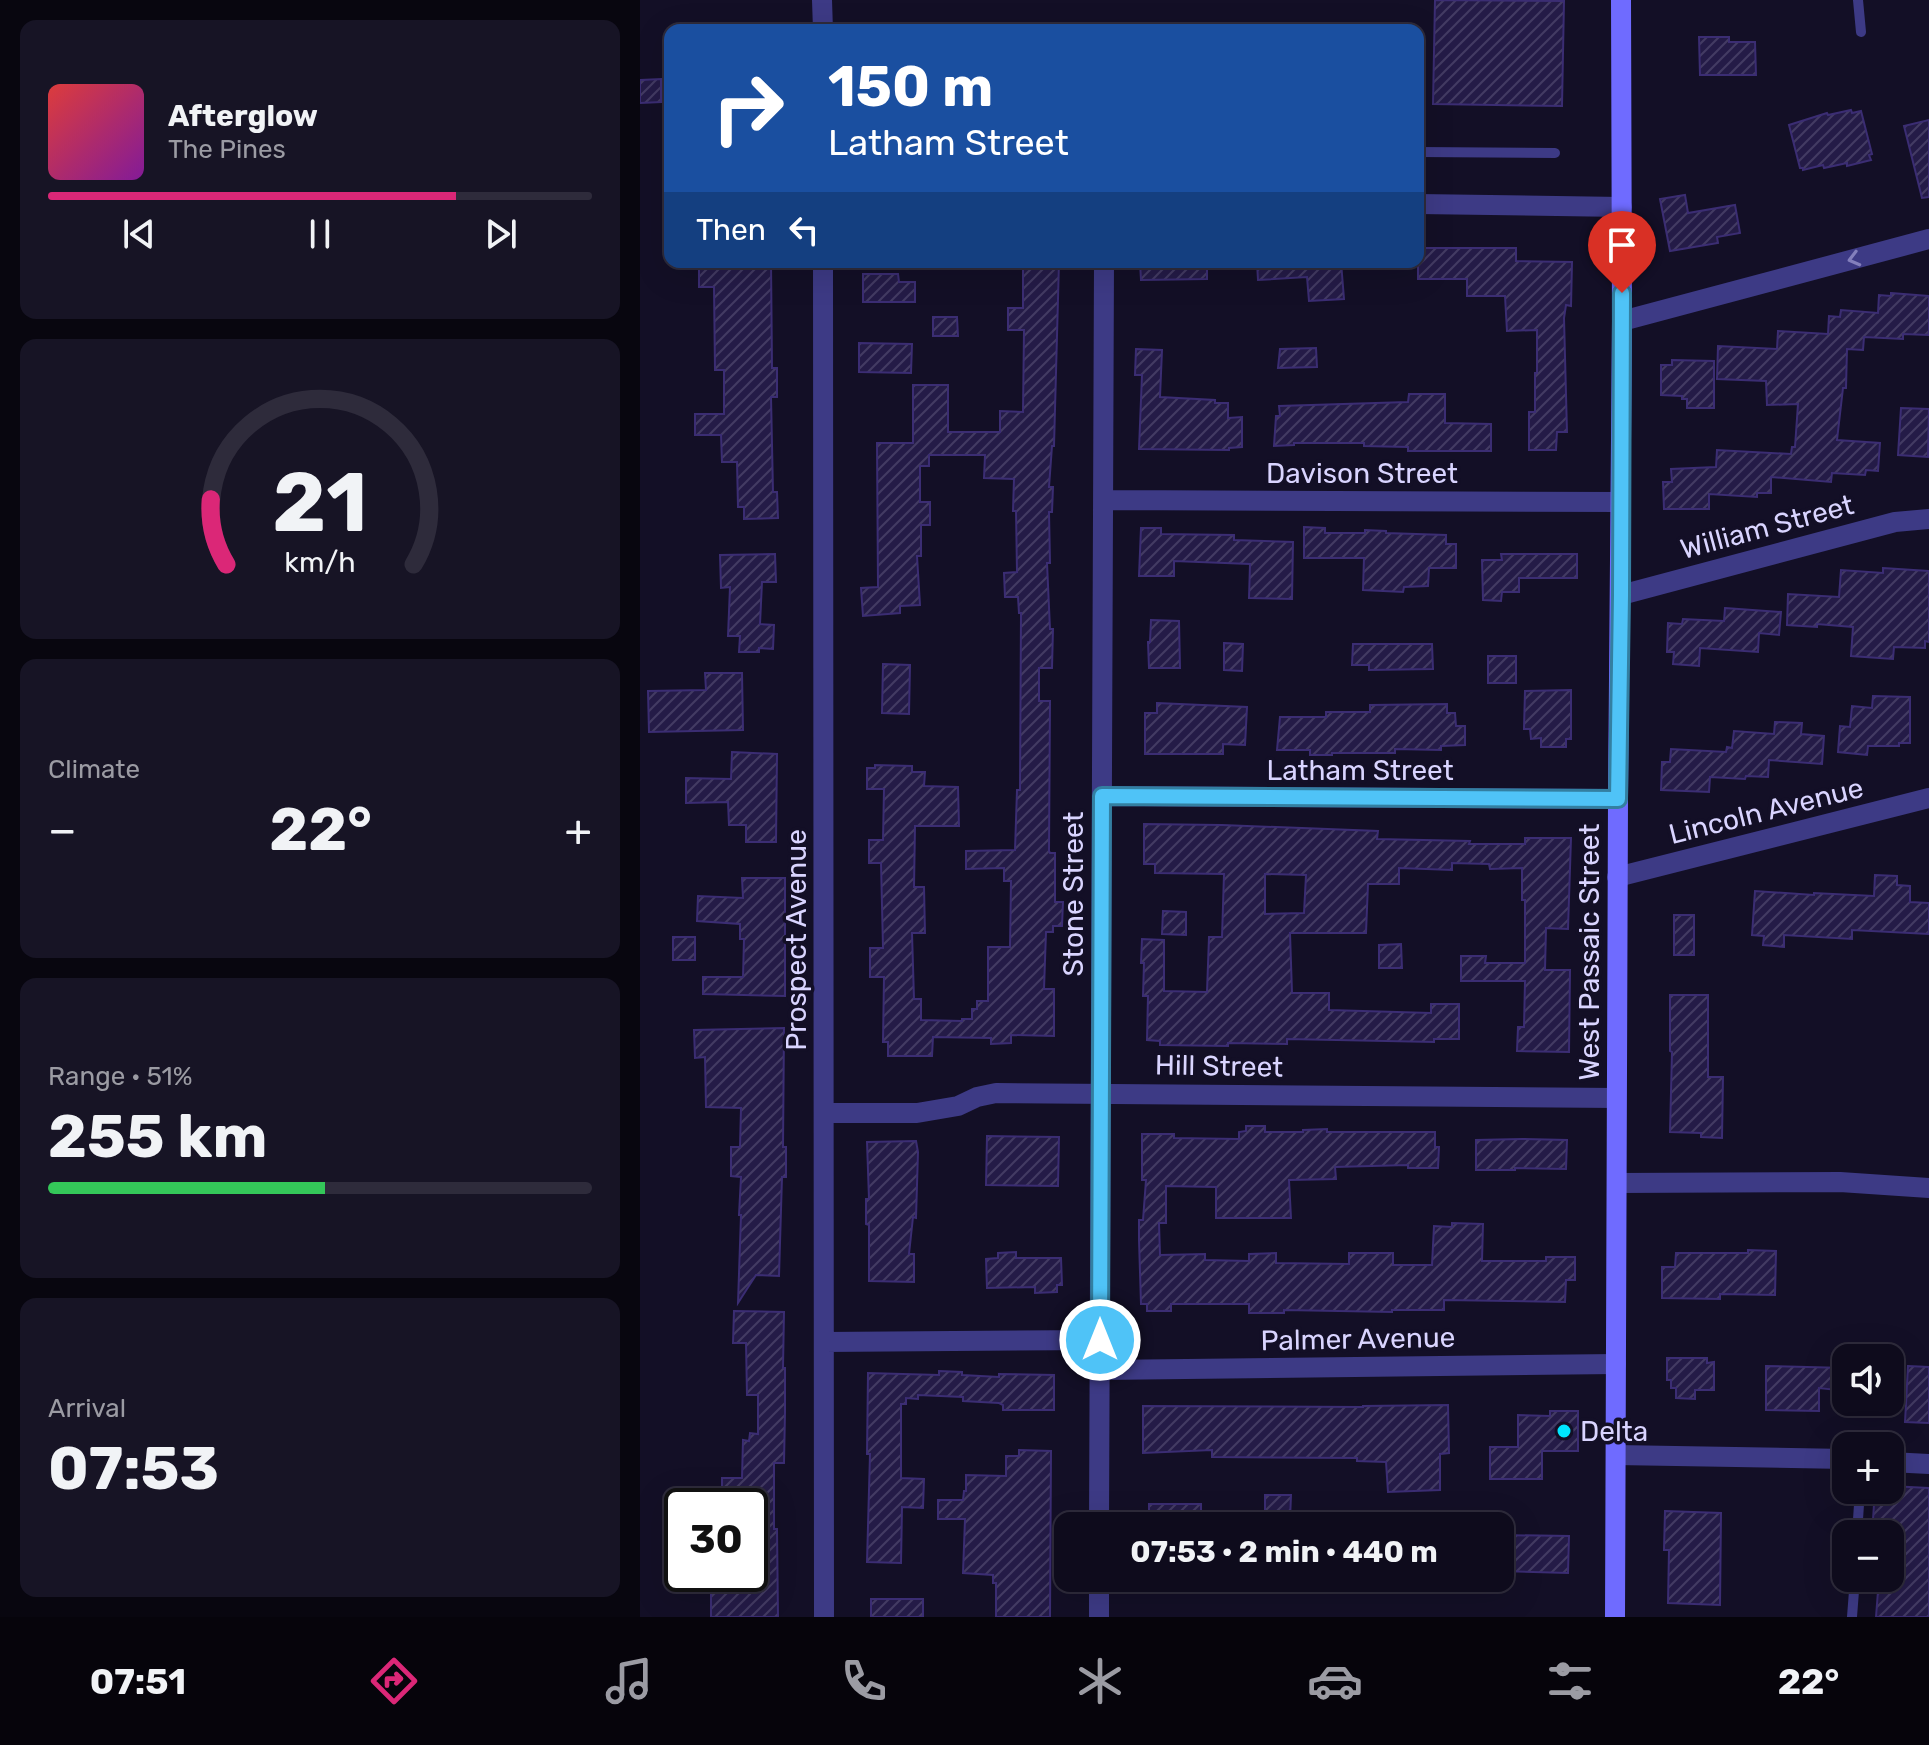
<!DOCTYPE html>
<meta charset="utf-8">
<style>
:root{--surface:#0e0b1c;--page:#171425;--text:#f1f3f6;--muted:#9b9ba3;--line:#2e2b3b;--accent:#db2777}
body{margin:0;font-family:Rubik,sans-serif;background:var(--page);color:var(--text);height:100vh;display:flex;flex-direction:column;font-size:30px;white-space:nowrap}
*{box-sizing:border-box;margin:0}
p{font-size:26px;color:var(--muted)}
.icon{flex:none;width:44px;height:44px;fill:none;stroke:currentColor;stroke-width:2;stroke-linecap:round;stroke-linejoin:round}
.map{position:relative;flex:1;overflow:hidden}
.drawer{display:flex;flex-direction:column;gap:20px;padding:20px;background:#08060f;width:640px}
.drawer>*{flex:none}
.top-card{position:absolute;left:24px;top:24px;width:760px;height:244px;border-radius:16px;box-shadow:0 8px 32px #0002,0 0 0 2px var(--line);background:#1a4fa0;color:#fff;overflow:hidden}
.fabs{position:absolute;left:1192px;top:1344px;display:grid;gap:16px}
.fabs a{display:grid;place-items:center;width:72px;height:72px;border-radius:16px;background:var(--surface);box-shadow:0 8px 32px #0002,0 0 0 2px var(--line);font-size:40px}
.speed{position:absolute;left:24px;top:1488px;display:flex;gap:16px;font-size:40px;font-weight:700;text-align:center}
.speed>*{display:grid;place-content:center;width:104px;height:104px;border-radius:50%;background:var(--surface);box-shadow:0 8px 32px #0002,0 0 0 2px var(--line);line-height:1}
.speed .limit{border:4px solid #111;border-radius:12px;background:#fff;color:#111}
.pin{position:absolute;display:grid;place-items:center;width:68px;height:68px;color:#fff;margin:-82px -34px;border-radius:50% 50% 50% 0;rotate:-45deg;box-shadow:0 0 8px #0007}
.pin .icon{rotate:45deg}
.me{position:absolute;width:88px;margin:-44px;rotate:0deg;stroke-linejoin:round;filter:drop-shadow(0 0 6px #0008)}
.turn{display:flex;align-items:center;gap:28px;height:168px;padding:0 32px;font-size:36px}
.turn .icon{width:104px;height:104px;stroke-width:2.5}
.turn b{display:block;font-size:56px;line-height:68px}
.then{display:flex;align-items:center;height:76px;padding:0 32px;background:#0003;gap:16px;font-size:30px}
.big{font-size:60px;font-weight:700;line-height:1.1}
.drawer .widget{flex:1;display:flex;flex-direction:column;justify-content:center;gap:12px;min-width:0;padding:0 28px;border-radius:16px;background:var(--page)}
.drawer .dial{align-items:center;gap:0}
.dial svg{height:208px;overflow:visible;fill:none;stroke:var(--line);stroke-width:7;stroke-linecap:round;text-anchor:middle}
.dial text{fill:var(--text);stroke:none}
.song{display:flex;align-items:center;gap:24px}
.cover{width:96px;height:96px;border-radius:12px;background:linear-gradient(135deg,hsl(0 70% 55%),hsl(290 70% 35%))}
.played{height:8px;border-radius:4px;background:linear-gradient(90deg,var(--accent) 75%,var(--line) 75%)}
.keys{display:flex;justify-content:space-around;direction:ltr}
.heat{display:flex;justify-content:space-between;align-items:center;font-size:44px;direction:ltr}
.charge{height:12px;border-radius:6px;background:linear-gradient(90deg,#34c759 51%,var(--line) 0)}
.trip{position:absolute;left:414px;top:1512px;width:460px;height:80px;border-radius:16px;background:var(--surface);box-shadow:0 8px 32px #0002,0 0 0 2px var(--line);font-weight:700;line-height:80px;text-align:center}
.tab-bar{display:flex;height:128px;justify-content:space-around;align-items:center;background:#06040b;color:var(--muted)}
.tab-bar .icon{width:56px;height:56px}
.tab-bar .current{color:var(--accent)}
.tab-bar b{font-size:36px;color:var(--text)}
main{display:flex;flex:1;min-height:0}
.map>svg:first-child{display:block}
.building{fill:url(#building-hatch);stroke:#3b2d73;stroke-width:2;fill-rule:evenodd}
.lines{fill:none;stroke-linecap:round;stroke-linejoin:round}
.service{stroke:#3d3a85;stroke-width:10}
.minor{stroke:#3d3a85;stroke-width:20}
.tertiary{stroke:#3d3a85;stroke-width:20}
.secondary{stroke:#6f6bff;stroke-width:20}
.oneway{stroke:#837fbc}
.route-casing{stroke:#337fa1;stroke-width:20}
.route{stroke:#4fc3f7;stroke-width:14}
.poi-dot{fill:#00e5ff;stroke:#130f26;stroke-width:3}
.labels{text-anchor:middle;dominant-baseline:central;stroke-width:7;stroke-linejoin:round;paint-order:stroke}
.street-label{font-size:28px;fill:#d9d4ff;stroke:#130f26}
.poi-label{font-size:28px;fill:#d9d4ff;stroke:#130f26;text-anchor:start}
</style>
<main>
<section class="drawer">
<div class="widget">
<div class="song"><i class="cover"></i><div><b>Afterglow</b><p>The Pines</p></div></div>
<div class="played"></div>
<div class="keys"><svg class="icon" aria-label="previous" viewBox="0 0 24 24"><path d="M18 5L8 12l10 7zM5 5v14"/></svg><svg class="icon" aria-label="pause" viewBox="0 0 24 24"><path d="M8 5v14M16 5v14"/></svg><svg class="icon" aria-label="next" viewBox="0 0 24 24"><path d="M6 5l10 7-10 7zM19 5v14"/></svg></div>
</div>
<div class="widget dial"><svg viewBox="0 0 100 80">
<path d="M14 69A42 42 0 1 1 86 69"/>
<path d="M14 69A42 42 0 0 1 8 44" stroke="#db2777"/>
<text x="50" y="56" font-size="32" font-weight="700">21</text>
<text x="50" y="72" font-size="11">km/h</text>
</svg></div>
<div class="widget"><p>Climate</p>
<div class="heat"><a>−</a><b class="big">22°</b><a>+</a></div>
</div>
<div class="widget"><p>Range · 51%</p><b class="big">255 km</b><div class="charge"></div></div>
<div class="widget"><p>Arrival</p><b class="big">07:53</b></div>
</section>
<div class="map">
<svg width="1289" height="1617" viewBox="0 0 1289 1617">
<defs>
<pattern id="building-hatch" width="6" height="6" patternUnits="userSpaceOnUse" patternTransform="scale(2)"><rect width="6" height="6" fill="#241b47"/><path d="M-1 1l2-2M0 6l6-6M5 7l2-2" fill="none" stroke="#433b63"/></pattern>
</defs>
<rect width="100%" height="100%" fill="#130f26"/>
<path class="building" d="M795 0 924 1 922 106 793 104Z
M1059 37H1089V42H1115L1116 75H1060Z
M21 79V102L0 103V80Z
M1211 110 1212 113 1221 111 1232 154 1229 155 1231 160 1207 166V163L1184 168 1183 165 1163 170V168H1160L1149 125 1187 113 1188 115Z
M1289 120V197L1282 198 1264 126Z
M1045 195 1048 213 1095 205 1100 233 1077 237 1078 243 1030 251 1020 199Z
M778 248H876V261L932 262 931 306 926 305 924 318 927 432H917L916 450H889V412H895V373H897V330L867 331 865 296H827V279H778Z
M89 262H131L132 368H137V397H131L133 492H137L138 518 104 519V507H98L97 462H82L81 435H55V414H84V370H75L74 287H59V264H89Z
M383 262H419L414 446H412L409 487H413L412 512H409L410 563H407L410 629H413L412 668H399V701H410L409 851 410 853H415V902H423L422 926H413V932H406L404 989H414V1036L371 1035V1043L351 1044V1038L293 1037 292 1056H248V1042H243L244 977H230V948H243L241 863H229V840H243L244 789H227V768H235V765L272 766V772H285L284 786 318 787 319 826H275L274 887H284L285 933H272L274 999H281V1020L322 1021V1019H332V1009H337V1001H348V947H370L371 881H364V868L326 869V851L375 850 377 790H380L381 613H379L378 597H365L364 573 377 572 376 511H373L374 479 344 478 345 455H289V466H280V502H290V525H281V556H277L280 605 260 606V613L223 616 221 588 238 587 237 443H273V385H308V432H360V411L383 412 384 330H368V308H383Z
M500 262H567V279L501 280Z
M617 262H701L704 299 669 301 667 277 618 280Z
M223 274H258L259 282H275V302H223Z
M1251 293 1289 296V335L1263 334V339L1224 337 1223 350 1207 349 1206 388H1203L1197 440 1240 443 1238 471 1226 470 1225 475 1192 473 1191 482 1131 477V493H1117V497L1069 494V509H1024L1023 482H1032L1031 469 1076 467 1077 450 1151 454 1152 447H1155L1158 404 1127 405 1126 381 1077 379 1078 346 1137 349 1138 331 1188 334 1189 316 1200 317 1201 310 1238 313 1239 295 1251 296Z
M293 317H317L318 336H293Z
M219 343 272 344 271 373 219 372Z
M676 348 677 367 638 368 640 349Z
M496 349 522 350 520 397 575 400V403H588V418L602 417V447L589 448V450L499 449 502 375H495Z
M1032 360 1074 361V408H1047V399H1042V396L1021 395V365H1032Z
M769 394H805V423L851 424V451H768V447L724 446V443H654V445L634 446 636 416H640L639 406 768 402Z
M1261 408 1289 409 1288 457 1258 455Z
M664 527 685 528V533H725V530L746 531V533L806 535V544H816V568H789L788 586 764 587 763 592 723 590 724 558H664Z
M501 528H521V534L594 535V540L653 542 652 599 609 598 610 564 534 561V576H499Z
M135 554 136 582H122L120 624 134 625 133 649 119 648V652H99L100 636H88L90 587 81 588 80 555Z
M861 554H937V578H879V592H862L861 601 843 600 842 560H862Z
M1243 568 1289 571V642L1285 641V648L1254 647 1253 659 1211 656 1213 627 1177 624V627L1147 625 1148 594 1199 597 1201 570 1243 573Z
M1085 608 1141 612 1139 635 1119 633 1118 652 1060 648 1059 666 1033 664 1034 652H1027L1028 623 1042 624 1043 619 1084 621Z
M511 620 539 621 540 668H509L508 642H510Z
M584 643 603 644 602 671 584 670Z
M713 644H792L793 669 729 670V665H712Z
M848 656H876V683H848Z
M243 664 270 665 269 714 242 713Z
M65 673H102L103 730 9 732 8 691 66 690Z
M931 690V739H926V747H901V738L891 739 890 729H884L885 691Z
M1233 696 1270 697V743H1259V746H1228L1227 755 1198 752 1200 726 1210 727 1212 706 1232 708Z
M517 703 607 707 605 745 583 744V754H505V713H517Z
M807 704V713H815L816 726H825V745L801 746V750L755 749V753H692V755H670V750H637L640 717H686V712H730V705Z
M1135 722 1162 723 1161 734 1184 736 1182 764 1129 760 1128 777 1106 776 1105 779 1070 777 1069 792 1021 790 1022 762H1030L1031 749 1086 752 1087 747 1092 748 1094 731 1134 734Z
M92 752 137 754 136 842H106V825H89L88 802 46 803V778L91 779Z
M504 824 582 825 738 831 737 839 830 841 829 844H885V838H931L928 929 906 928 905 970H930L929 1052 877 1051 878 1027H884L885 981H821V956H846L845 963H885V900H882V868L850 869 849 864 812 863V870L759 868V884H728L726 933H650L652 993H689V1010L791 1013V1004H819V1039H794V1042L647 1039V1044L588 1043V1046L520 1045V1041L507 1040 508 996H503L504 963H501L502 939 524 940V991L567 992 569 937H582L584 874 515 873V864H504ZM625 874 666 875 664 913 625 914Z
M1235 875 1257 876V885L1270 886V902L1289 903V934L1212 930V939L1144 935V947L1123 945 1124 936 1112 935 1115 891 1174 895V893L1234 896Z
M102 878H145V996L63 994V977H103L104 939H100V924L57 921 58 896 103 898Z
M523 911 546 912V935L522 934Z
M1034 915H1054V955H1034Z
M33 937H55V960H33Z
M761 944 762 968H739V945Z
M1030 995H1068V1077H1083L1082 1138 1061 1137V1133L1030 1132 1032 1052 1030 1051Z
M144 1028 143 1147H146V1177H142L139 1276 116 1275 98 1303 101 1215H99L101 1177 91 1176V1147H100L101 1108 66 1107 65 1057 55 1058 54 1030Z
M606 1126H625V1132H663V1130L687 1129V1132H795V1147H799L798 1168H768V1165L695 1167 696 1179 649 1180 651 1218H576V1187L526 1186V1223H519L520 1255 565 1254V1260L609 1261V1254L636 1253V1263L709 1264V1253H753V1265H792L794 1226 812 1227V1223L843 1224 842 1261H906V1257H935V1280H926L925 1302 804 1300V1310H752V1312L644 1310V1313H609V1304H531V1311H507V1304H501L499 1240V1220H503L506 1180H502V1134H534V1138L599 1139V1132L606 1131Z
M347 1136 419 1137 418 1186 346 1185Z
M882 1139 927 1140 926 1169 875 1168V1170H836V1140Z
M276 1141 278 1152 276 1218 273 1217 269 1254H274V1282L229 1281V1225L226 1224V1199H229L227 1142Z
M1108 1250 1136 1251 1135 1295 1080 1294V1299L1022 1298V1267H1035L1036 1253H1108Z
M376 1252V1258H421L422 1285H417V1292L395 1293V1287L347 1288 346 1259 358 1258V1253Z
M94 1311 144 1312 143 1368H145V1412L144 1463H134V1529H137L138 1617H71V1588H110V1506H82V1478H102L103 1440 109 1441 110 1433 118 1434V1395H107L106 1343H93Z
M1027 1358H1067V1363L1074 1362V1390H1055V1399L1036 1398V1388H1031V1380H1027Z
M1126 1366 1206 1368V1391L1179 1388V1411L1126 1410Z
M1268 1366 1289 1367V1423L1265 1422Z
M299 1371 322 1372V1375L359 1377V1374L414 1375V1410H363V1405L359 1403 323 1401V1397L278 1395V1399L266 1398V1404H261V1478L284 1479 283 1508 262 1507 261 1563 227 1562 230 1454H227L228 1373 299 1375Z
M808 1405 809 1453 800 1454V1490L748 1492 746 1462 717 1461V1458L572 1457V1450L503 1453V1406L723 1407V1406Z
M910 1411H938V1451H902V1479H850V1447H878V1415L910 1416Z
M379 1450 411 1451 410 1617H356V1583H353V1575L323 1573 325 1519H298V1500H323L324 1491H326V1475L366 1476V1456H379Z
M1250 1486 1289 1488V1617H1236L1239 1578H1250V1534H1232L1235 1490H1250Z
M625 1495H651L650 1520H625Z
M509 1504H561V1522H554V1526H509Z
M1025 1511 1081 1513 1080 1605 1028 1603 1029 1550H1024Z
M860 1535 929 1536 928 1573 860 1571Z
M231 1599H283V1617H231Z"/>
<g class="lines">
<path class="service" d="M1218 0 1221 32
M778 152 915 153
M1217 1534 1220 1490
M1212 1617 1215 1578"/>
<path class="minor" d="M182 0 183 30
M778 204 982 207
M183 262 184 1617
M463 500 981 502
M981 595 1255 522 1289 519
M462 796 978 799
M977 877 1289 798
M184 1113H277L318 1106 337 1097 356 1093 976 1098
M978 1183 1200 1182 1289 1188
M184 1342 460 1340
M460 1370 976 1364
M976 1455 1206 1459
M1250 1462 1289 1464
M459 1526 464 262
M459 1617V1578"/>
<path class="tertiary" d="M982 321 1289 239"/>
<path class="secondary" d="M975 1617 978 799 982 321 981 0"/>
</g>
<defs><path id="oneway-chevron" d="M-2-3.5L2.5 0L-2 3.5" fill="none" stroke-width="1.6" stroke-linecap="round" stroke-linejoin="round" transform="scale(2)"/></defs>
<use class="oneway" href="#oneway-chevron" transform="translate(1214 259) rotate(165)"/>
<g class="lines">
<defs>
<path id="route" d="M460 1340 462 796 978 799 981 595 982 293"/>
</defs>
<use href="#route" class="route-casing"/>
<use href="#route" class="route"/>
</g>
<circle class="poi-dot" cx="924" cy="1431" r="8"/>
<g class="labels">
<g class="street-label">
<text x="722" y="473">Davison Street</text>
<text transform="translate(1127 527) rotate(-15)">William Street</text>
<text x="720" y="770">Latham Street</text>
<text transform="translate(1126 811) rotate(-14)">Lincoln Avenue</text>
<text transform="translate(433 894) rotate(-90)">Stone Street</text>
<text transform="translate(156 940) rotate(-90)">Prospect Avenue</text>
<text transform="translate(949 952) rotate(-90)">West Passaic Street</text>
<text transform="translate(579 1066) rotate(1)">Hill Street</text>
<text transform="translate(718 1339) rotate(-1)">Palmer Avenue</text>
</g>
<g class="poi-label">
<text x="940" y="1431">Delta</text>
</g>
</g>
</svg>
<div class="fabs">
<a><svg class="icon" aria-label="sound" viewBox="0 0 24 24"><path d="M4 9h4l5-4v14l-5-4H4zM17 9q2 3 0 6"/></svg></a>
<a>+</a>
<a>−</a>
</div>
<div class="speed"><div class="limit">30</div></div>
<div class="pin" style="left:982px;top:293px;background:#d93025"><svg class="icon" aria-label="arrive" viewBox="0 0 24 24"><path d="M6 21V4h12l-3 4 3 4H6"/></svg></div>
<svg class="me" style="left:460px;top:1340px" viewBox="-20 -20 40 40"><circle r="17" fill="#4fc3f7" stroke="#fff" stroke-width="3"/><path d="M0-11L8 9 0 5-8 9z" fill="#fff"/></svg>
<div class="trip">07:53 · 2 min · 440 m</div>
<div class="top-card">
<div class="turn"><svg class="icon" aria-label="right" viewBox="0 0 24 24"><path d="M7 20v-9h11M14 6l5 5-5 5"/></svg><div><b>150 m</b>Latham Street</div></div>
<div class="then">Then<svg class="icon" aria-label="left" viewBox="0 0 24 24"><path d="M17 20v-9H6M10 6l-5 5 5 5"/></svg></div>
</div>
</div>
</main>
<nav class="tab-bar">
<b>07:51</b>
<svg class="icon current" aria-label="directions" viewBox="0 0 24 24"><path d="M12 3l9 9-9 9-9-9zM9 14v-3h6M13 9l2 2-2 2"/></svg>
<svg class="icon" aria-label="music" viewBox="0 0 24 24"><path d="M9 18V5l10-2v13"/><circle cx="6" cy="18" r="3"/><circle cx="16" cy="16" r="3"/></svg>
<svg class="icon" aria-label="phone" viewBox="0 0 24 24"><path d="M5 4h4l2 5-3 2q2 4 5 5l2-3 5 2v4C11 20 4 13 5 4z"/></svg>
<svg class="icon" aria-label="climate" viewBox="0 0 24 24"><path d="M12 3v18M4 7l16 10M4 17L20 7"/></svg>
<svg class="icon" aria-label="car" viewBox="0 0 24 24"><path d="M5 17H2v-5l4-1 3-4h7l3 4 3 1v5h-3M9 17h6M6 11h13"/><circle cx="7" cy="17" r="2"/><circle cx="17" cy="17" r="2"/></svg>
<svg class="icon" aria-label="filters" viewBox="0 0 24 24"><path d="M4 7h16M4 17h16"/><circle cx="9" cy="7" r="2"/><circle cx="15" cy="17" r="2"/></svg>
<b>22°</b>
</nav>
